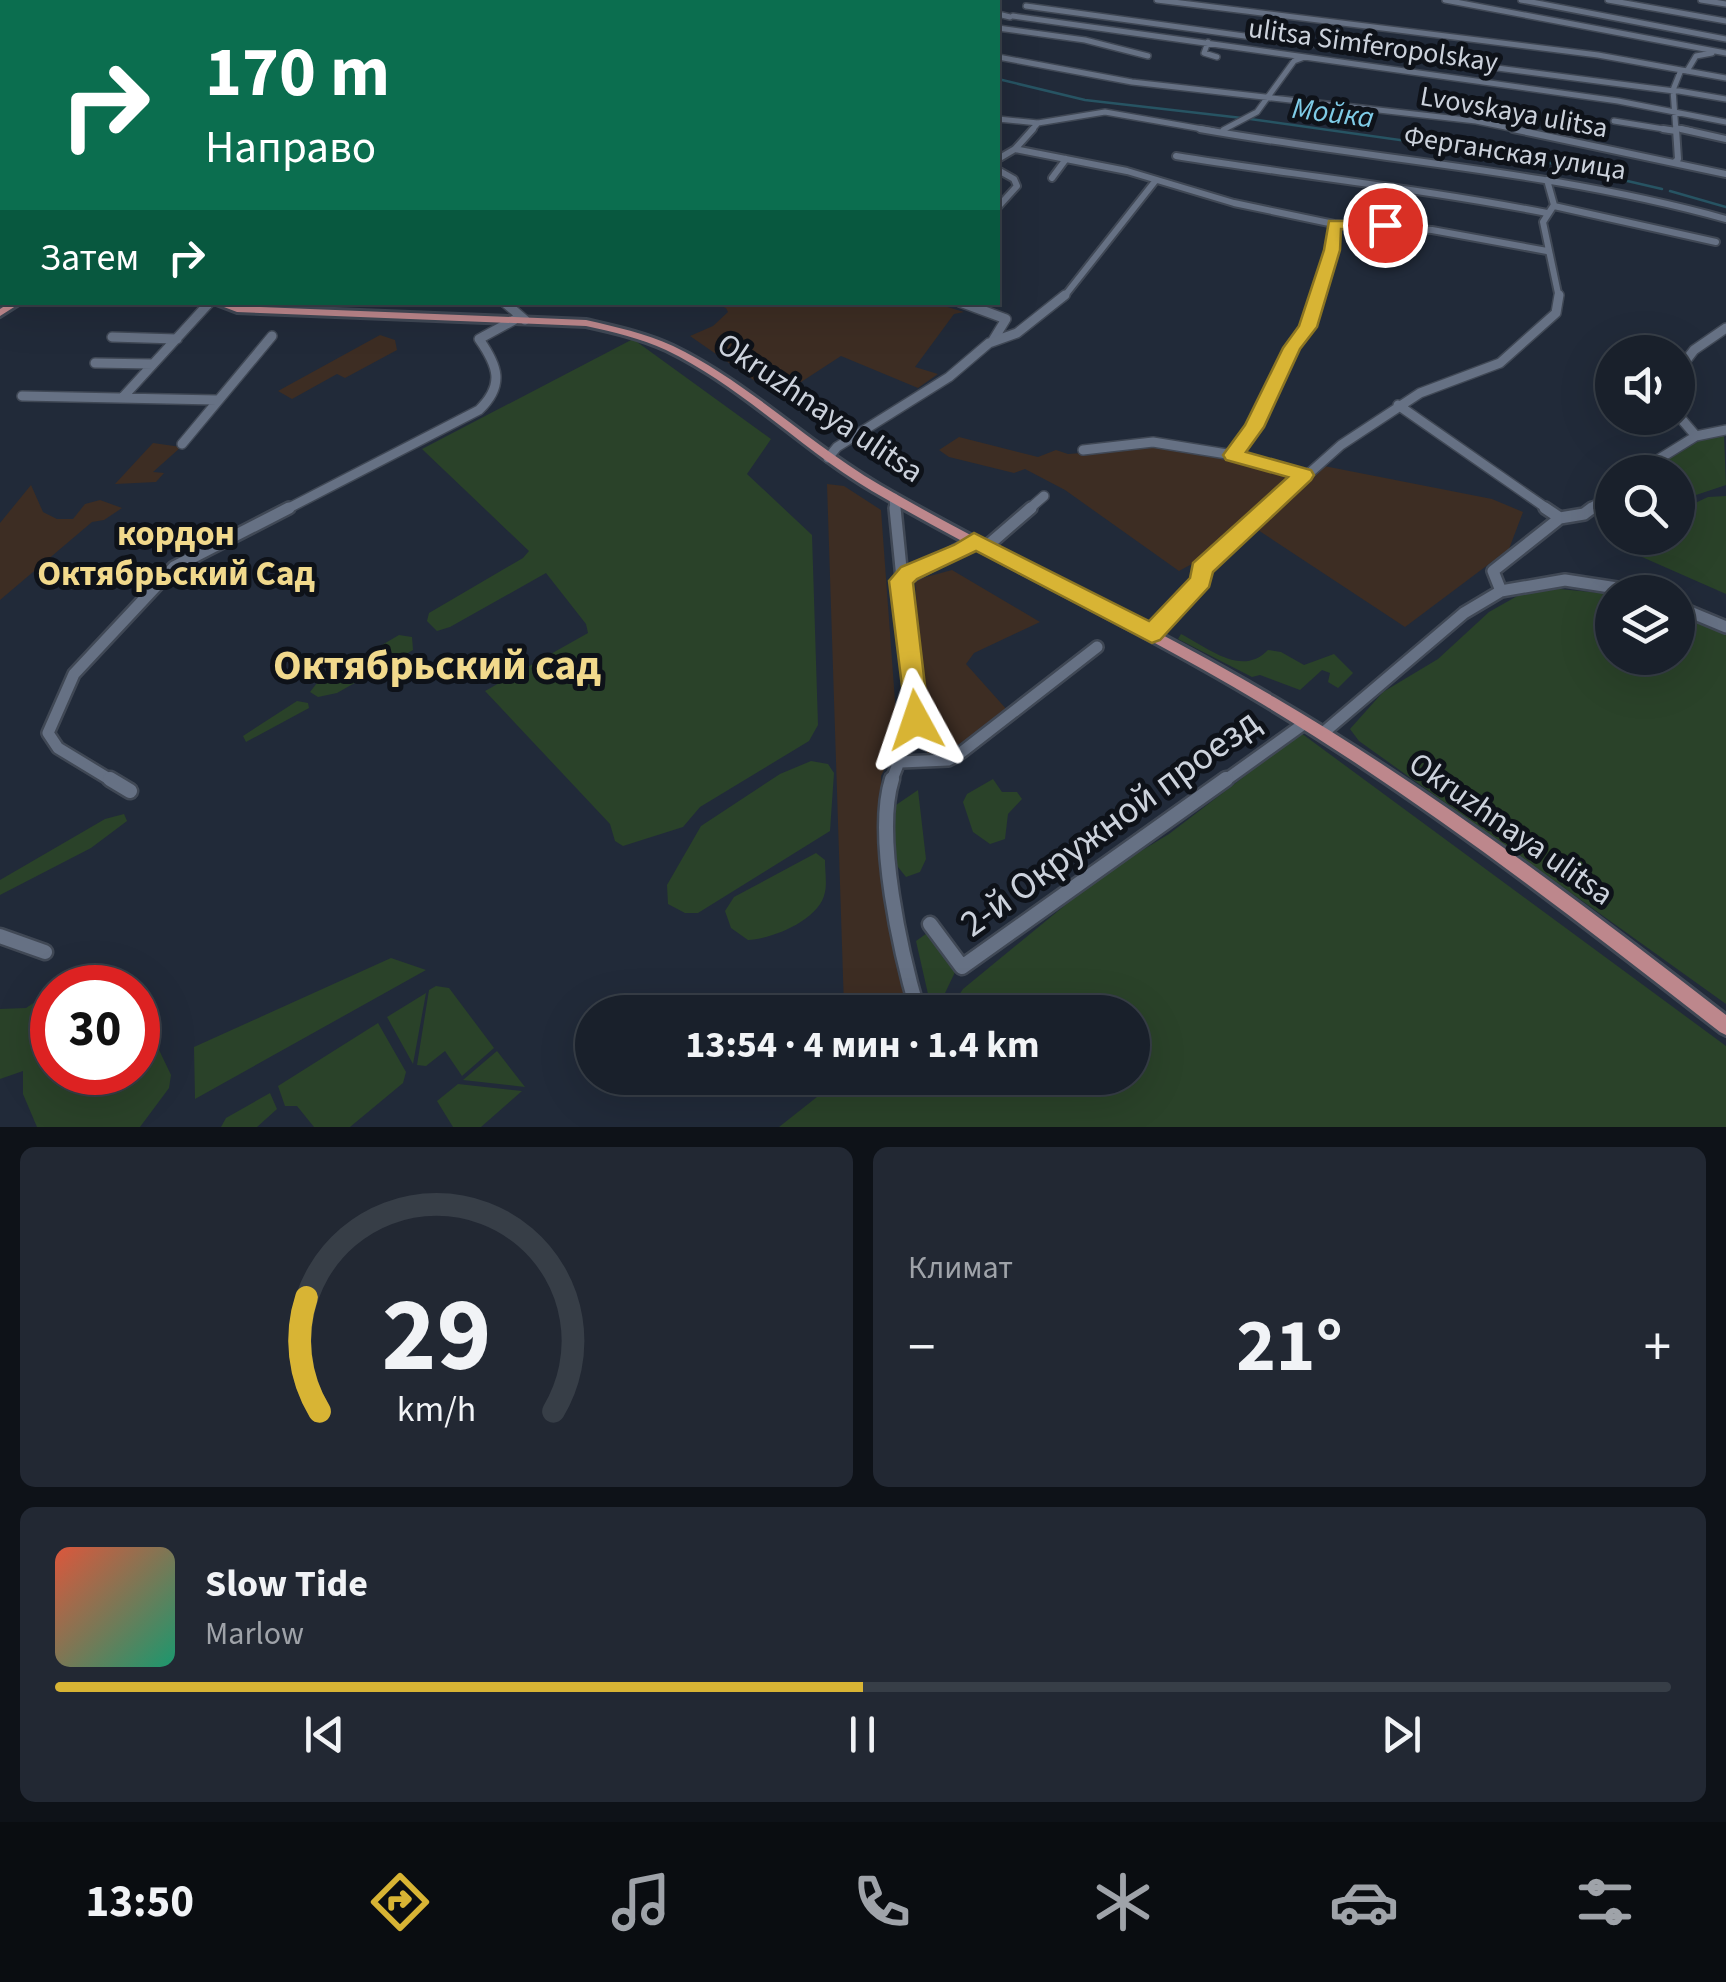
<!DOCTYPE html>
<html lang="ru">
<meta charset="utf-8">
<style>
:root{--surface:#19202b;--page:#222833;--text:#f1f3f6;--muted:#9fa3a9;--line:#373e47;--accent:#d8b434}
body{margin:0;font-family:"Source Sans 3",sans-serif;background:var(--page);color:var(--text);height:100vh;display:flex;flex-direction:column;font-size:38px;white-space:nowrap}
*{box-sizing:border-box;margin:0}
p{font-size:32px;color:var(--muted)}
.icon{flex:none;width:55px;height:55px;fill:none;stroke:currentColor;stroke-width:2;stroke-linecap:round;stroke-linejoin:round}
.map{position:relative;height:1127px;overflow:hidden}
.sheet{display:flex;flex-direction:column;gap:20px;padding:20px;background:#0e1218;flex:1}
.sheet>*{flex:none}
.banner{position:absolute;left:0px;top:0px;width:1000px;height:305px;box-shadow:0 10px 40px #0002,0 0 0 2px var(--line);background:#0b6e4f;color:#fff;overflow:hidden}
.fabs{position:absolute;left:1595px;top:335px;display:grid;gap:20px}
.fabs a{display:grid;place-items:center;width:100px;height:100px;border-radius:50%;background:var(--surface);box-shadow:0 10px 40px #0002,0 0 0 2px var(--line);font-size:50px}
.speed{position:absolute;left:30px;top:965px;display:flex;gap:20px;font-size:50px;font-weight:700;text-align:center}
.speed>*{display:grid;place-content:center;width:130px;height:130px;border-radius:50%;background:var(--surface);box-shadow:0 10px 40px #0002,0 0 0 2px var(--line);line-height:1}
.speed .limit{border:15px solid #d22;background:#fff;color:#111}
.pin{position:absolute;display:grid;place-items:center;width:85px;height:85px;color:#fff;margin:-42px;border:5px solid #fff;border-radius:50%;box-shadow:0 2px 10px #0007}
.me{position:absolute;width:110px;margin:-55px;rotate:355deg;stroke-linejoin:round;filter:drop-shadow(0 0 8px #0008)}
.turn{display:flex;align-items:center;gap:35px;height:210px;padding:0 40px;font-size:45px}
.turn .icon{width:130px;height:130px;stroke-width:2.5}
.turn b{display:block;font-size:70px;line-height:85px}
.then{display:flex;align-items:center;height:95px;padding:0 40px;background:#0003;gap:20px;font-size:38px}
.big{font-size:75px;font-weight:700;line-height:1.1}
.sheet .widget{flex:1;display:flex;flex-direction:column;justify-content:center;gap:15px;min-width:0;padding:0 35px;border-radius:15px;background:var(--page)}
.sheet .dial{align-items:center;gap:0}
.dial svg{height:260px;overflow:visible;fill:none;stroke:var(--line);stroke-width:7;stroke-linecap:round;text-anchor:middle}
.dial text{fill:var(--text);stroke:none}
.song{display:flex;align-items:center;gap:30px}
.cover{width:120px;height:120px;border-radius:15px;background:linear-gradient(135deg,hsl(10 70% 55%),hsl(160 70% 35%))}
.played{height:10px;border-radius:5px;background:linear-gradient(90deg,var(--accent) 50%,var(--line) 50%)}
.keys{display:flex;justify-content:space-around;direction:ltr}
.heat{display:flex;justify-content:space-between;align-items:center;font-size:55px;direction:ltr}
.sheet .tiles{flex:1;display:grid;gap:20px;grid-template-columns:1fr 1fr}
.widget:last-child{grid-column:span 2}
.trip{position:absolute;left:575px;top:995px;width:575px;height:100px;border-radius:50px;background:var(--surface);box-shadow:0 10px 40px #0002,0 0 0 2px var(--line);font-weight:700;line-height:100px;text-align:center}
.dock{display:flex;height:160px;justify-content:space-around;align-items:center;background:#0a0d11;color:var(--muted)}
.dock .icon{width:70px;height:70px}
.dock .selected{color:var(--accent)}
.dock b{font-size:45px;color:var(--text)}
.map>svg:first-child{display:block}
.industrial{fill:#3d2d23}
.green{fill:#2a4229}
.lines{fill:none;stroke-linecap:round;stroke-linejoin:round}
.stream{stroke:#275463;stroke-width:2.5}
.minor-far4-casing{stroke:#404855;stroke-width:8}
.minor-far3-casing{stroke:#404855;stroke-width:10}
.minor-far2-casing{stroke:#404855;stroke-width:12}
.minor-far1-casing{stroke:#404855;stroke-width:16}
.minor-casing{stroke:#404855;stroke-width:19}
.major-casing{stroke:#404855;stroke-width:6}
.minor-far4{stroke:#667184;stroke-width:5}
.minor-far3{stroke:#667184;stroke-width:6}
.minor-far2{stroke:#667184;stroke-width:9}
.minor-far1{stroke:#667184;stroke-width:11}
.minor{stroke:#667184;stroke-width:14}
.major{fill:#bd878c;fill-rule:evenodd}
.route{fill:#d8b434;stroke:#8c7522;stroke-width:2.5}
.labels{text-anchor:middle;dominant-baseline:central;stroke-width:10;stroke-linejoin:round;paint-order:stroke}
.far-street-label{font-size:28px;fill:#ccd2dc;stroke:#0e1219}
.far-water-label{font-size:30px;font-style:italic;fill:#7fcce7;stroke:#0e1219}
.street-label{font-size:32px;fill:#ccd2dc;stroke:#0e1219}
.neighbourhood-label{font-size:35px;font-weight:bold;fill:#f1d98c;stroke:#0e1219}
.near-street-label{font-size:38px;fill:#ccd2dc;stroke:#0e1219}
.district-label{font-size:42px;font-weight:bold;fill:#f1d98c;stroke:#0e1219}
</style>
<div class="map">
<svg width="1726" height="1127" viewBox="0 0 1726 1127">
<rect width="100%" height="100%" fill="#212a39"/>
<path class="industrial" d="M931 302 964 312 954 314 915 367 938 374 918 388 841 356 778 397 690 336 713 326 728 312 726 308 712 303Z
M380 335 395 340 397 350 345 378 337 374 292 399 278 391Z
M959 437 1038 457 1056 450 1068 454 1177 446 1295 476 1199 556 1201 559 1179 571 1065 490 1025 469 1014 473 949 457 939 450Z
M153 443 181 447 153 472 164 473 156 482 115 484Z
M1324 466 1492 499 1523 512 1509 549 1405 627 1255 528Z
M827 484 844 486 881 510 898 742 881 776 887 867 906 1012H845L844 1007Z
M31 485 43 512 57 519H73L85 504 100 500 122 508 104 520 92 522 0 600V523Z
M952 570 1040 622 974 653 966 664 1008 711 946 753H927L915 580Z"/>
<path class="green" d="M633 339 771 439 747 474 812 535 818 725 809 741 700 807 683 827 623 846 615 841 610 824 485 691 588 633 586 624 546 573 450 627 437 631 427 621 429 613 523 558 529 551 422 449Z
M1724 435 1726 485 1678 501V472H1646L1697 440Z
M1726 496V594L1617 546 1600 530 1612 519V538H1678V511L1708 497Z
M1559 589 1612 594V658H1678V614L1726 634V1004L1359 741 1350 729 1383 692 1438 659 1489 612 1519 595Z
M1181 634C1210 649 1242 677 1268 650L1281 652 1304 665 1334 654 1353 673 1338 688 1328 682 1330 673 1322 670 1300 690 1260 675 1252 677 1178 639Z
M399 635 412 637 413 650 337 693 318 697 310 692 317 683Z
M297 701 308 703 309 708 246 742 243 736Z
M1301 733 1726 1046V1127H779L841 1078H1132V1012H948L963 989 1103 874 1169 834Z
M811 761 828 764 834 773 830 831 698 913H685L668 904 667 885 701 826 780 774Z
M993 779 1002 792H1017L1022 799 1008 814 1005 839 990 844 973 832 963 802 967 794Z
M918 790 926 859 920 872 906 877 894 862 893 807Z
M124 814 127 821 91 848 0 895V880L105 819Z
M816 853 825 860C825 871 827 883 825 892 820 920 772 939 748 940L731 928 725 911 734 897Z
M930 931 957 968 936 1012H923L920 1001 928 994 916 941Z
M391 958 426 970 195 1099 194 1047Z
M72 968 79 972 88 969 118 987 52 988V1072H138V1006L171 1075 169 1088 140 1127H37L23 1094V1071L0 1079V1009L26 1008 35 1002 43 988Z
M436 986 449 988 494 1048 462 1076 445 1051 426 1066 417 1065 429 990Z
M426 993 413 1064 387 1017Z
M378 1023 406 1072 403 1083 350 1127H314L297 1106H285L278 1086Z
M497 1051 525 1087 463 1080Z
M458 1084 522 1091 481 1127H453L437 1101Z
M270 1093 277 1109 257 1127H221L226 1118Z"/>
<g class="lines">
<path class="stream" d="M476 0 487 2
M998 79 1085 100 1242 118
M1250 119 1528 158 1662 189
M1670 191 1726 207"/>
<defs>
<path id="minor-far4" d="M259 0 275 2
M696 0 708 2
M939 0 949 2
M1157 0 1598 55 1726 78
M1445 0 1726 53
M1521 0 1726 39
M1608 0 1726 21
M1701 0 1726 4
M136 2 142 0
M872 2 877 0
M1026 6 1311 45
M998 14 1010 17
M1013 16 1618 101 1726 122
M998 28 1085 40 1148 56
M1208 42 1204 53 1217 57
M1313 44 1674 91
M998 57 1132 82 1476 121 1525 131
M1687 71 1696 56 1712 53
M1673 90 1726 99
M998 119 1038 123 1105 112 1214 131
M1614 121 1676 131
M1677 128 1692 131
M1223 130 1257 112 1294 61 1302 58
M1031 131 1038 123
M1676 131 1673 90 1681 70"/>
<path id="minor-far3" d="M1200 129C1375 160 1554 171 1726 219
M1513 129 1726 174
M1663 129 1676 131
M1681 129 1726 139
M1015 149 1127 171 1234 203 1334 224 1432 230 1547 251
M1176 156C1300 176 1424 189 1547 213
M998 159 1015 149 1033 129
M1674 163 1678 159 1676 129
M998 170 1014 179 1017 186 998 207
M1052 178 1066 159
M1547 180 1554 205 1543 222 1559 298
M1554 206 1716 242
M1063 298 1156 180
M1317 298 1332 250 1334 224"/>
<path id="minor-far2" d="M504 302 525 320
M960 302 1006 319 992 342
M112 337 177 339
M95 363 153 364
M1678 371 1694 350 1726 328
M1678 377V395
M22 396 217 400
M123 397 210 302
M1398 405 1549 510
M1696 436 1726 430
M182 444 272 336
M1083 450 1153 442 1233 455
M828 458 837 447 949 377 989 343 1017 333 1065 295
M1638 472 1696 436 1678 415
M1304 475 1233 455C1257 422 1271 387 1290 351 1302 330 1310 319 1318 295
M894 498 895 510
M285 510 479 410C505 385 498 366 479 339L514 320
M1028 510 1044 496
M1268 510 1341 445 1420 393 1500 363 1556 313 1559 295
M1589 510 1612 492"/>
<path id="minor-far1" d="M1545 508 1560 518
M986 547 1031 508
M901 581 974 541
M1501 591 1493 571 1560 518 1584 514 1592 508
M1678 607 1726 627
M1152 634 1201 581 1202 569 1271 508
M1323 733 1464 613 1501 591 1565 580 1643 592
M901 762 948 760 958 755 1097 647
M114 782 58 748 48 733 74 674 174 567 289 508
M891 782 916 719 895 508
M1223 782 1305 723"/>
<path id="minor" d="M110 779 130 791
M892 779C874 836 901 954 918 1012
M930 924 962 967 1226 779
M0 936 45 952"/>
<path id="major" d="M32 0H42L36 2H28Z
M0 10H2V14H0Z
M0 111H2V116L0 117Z
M0 153H2V157H0Z
M11 302H22L0 316V309Z
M211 302H226L238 306 586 320C616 327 645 333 673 346 748 382 808 443 880 485 1009 560 1146 621 1274 697 1433 790 1580 902 1726 1015V1035L1720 1032C1572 917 1425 802 1264 705 1137 628 1001 566 872 491 800 448 741 386 666 350 640 338 613 332 586 326L237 312Z"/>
</defs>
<use href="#minor-far4" class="minor-far4-casing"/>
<use href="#minor-far3" class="minor-far3-casing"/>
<use href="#minor-far2" class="minor-far2-casing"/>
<use href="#minor-far1" class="minor-far1-casing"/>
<use href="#minor" class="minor-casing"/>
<use href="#major" class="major-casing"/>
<use href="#minor-far4" class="minor-far4"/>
<use href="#minor-far3" class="minor-far3"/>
<use href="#minor-far2" class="minor-far2"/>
<use href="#minor-far1" class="minor-far1"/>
<use href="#minor" class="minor"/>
<use href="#major" class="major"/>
</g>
<path class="route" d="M1329 221H1385L1392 225 1385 230 1341 229 1340 250 1317 327 1300 349 1264 427 1246 452 1311 470 1314 475 1311 480 1213 572 1209 587 1160 640 1152 643 976 551 917 579 913 583 929 720 925 727 916 731 907 727 889 581 901 567 954 545 974 533 1149 621 1190 578 1193 563 1288 477 1226 460 1223 455 1245 425 1283 348 1299 326 1324 250Z"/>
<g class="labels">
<g class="far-street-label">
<text transform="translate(1373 45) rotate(8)">ulitsa Simferopolskay</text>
<text transform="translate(1514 112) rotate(10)">Lvovskaya ulitsa</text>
<text transform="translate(1515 153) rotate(9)">Ферганская улица</text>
</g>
<g class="far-water-label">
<text transform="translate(1333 113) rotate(7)">Мойка</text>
</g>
<g class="street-label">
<text transform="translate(820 408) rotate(34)">Okruzhnaya ulitsa</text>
<text transform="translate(1511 829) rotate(35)">Okruzhnaya ulitsa</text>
</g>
<g class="neighbourhood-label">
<text x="176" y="534">кордон<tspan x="176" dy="40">Октябрьский Сад</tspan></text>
</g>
<g class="near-street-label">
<text transform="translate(1110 823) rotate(-36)">2-й Окружной проезд</text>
</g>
<g class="district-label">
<text x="437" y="666">Октябрьский сад</text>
</g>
</g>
</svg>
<div class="fabs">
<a><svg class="icon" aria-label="sound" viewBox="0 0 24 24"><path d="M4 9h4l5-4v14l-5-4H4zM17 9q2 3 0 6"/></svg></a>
<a><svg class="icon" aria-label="search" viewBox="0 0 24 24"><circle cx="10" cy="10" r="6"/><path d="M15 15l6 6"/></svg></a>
<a><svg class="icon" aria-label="layers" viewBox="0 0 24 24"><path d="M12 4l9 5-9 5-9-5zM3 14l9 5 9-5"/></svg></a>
</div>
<div class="speed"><div class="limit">30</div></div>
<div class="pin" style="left:1385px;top:225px;background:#d93025"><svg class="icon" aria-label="arrive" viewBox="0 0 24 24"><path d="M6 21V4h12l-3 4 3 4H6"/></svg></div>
<svg class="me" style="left:916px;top:720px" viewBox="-20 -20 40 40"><path d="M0-17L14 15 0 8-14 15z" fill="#d8b434" stroke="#fff" stroke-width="4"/></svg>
<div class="trip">13:54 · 4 мин · 1.4 km</div>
<div class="banner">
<div class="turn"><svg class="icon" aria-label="right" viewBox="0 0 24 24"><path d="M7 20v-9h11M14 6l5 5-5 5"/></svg><div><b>170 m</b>Направо</div></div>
<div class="then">Затем<svg class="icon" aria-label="right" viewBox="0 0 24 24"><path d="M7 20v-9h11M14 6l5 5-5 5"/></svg></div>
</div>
</div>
<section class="sheet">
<div class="tiles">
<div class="widget dial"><svg viewBox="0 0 100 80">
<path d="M14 69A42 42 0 1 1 86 69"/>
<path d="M14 69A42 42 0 0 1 10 34" stroke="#d8b434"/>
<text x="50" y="56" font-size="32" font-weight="700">29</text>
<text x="50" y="72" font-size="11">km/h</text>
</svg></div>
<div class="widget"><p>Климат</p>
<div class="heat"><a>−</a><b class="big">21°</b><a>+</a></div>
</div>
<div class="widget">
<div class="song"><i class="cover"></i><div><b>Slow Tide</b><p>Marlow</p></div></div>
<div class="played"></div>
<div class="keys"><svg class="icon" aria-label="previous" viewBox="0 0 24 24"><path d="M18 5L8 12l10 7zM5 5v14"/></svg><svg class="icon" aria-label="pause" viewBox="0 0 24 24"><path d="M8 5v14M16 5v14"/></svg><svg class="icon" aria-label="next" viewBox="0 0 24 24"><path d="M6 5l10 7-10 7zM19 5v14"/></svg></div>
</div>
</div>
</section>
<nav class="dock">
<b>13:50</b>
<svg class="icon selected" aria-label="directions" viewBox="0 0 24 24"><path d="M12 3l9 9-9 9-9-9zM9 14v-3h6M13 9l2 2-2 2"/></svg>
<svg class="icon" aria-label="music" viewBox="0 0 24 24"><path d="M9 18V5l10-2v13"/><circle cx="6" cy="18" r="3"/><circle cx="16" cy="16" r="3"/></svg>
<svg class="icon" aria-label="phone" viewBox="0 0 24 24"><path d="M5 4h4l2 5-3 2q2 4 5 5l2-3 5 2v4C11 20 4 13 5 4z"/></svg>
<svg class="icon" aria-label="climate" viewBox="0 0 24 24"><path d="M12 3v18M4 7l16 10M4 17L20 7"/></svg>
<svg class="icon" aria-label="car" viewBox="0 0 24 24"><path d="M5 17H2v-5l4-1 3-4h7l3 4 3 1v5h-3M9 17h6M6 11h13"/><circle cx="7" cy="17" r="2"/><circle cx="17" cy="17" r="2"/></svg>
<svg class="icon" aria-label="filters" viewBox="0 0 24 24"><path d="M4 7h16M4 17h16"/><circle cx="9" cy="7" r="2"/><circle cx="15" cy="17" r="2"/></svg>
</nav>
